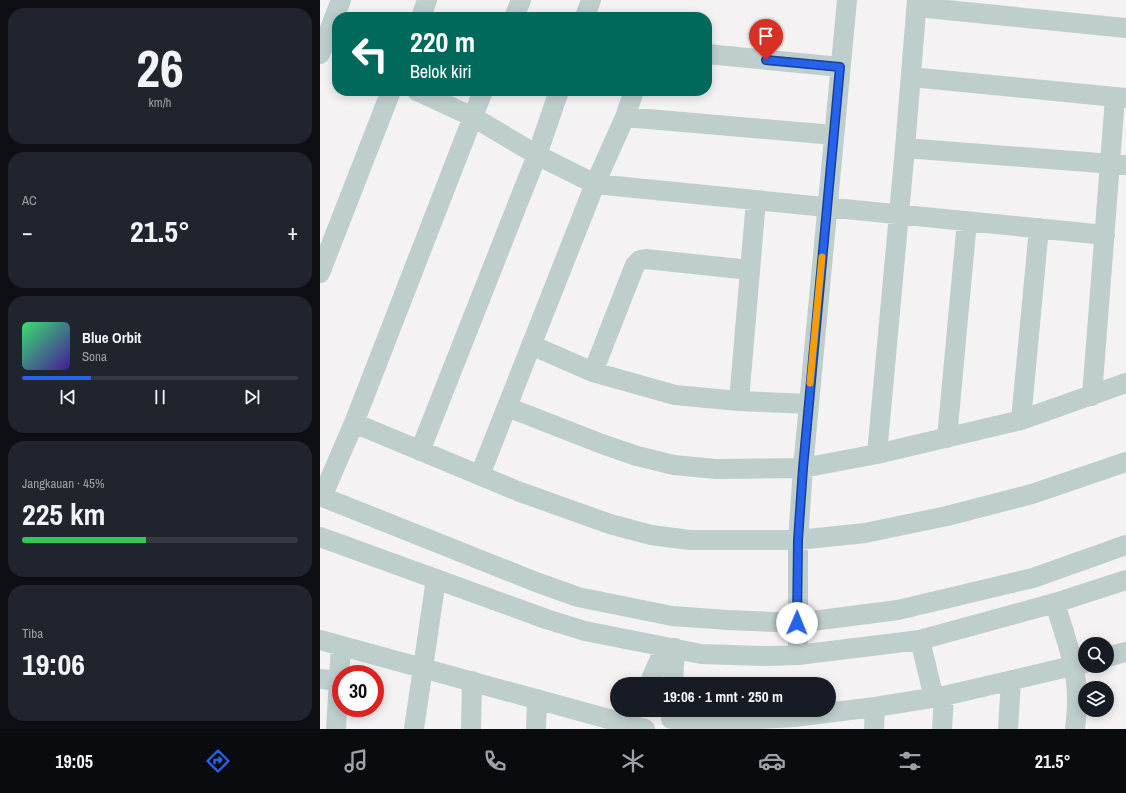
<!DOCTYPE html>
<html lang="id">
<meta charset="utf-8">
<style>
:root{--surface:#171b24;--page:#20242c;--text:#f1f3f6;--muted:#9ea1a6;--line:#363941;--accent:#2563eb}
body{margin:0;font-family:"Archivo Narrow",sans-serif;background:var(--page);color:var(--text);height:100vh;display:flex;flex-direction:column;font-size:15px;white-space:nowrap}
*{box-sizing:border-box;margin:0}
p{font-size:13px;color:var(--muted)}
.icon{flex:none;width:22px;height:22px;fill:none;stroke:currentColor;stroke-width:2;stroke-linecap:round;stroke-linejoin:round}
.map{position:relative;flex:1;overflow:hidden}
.sheet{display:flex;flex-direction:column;gap:8px;padding:8px;background:#0d0f14;width:320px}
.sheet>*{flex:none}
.guide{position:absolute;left:12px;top:12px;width:380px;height:84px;border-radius:16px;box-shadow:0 2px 10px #0003;background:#00695c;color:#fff;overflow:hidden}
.tools{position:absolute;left:758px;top:637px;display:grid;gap:8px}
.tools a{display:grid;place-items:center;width:36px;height:36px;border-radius:50%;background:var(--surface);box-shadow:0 2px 10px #0003;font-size:20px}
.speed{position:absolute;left:12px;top:665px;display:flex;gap:8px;font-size:20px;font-weight:700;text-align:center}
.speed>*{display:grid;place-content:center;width:52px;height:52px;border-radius:50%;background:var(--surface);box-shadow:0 2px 10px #0003;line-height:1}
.speed .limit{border:6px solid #d22;background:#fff;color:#111}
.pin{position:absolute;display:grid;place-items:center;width:34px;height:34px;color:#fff;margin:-41px -17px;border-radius:50% 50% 50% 0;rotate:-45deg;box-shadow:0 0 4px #0007}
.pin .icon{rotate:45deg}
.me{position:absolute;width:44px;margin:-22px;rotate:1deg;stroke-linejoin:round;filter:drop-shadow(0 0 3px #0008)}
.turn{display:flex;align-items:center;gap:14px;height:84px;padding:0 12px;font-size:18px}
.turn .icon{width:52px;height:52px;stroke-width:2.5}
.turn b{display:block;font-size:28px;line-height:34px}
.big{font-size:30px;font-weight:700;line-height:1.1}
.sheet .tile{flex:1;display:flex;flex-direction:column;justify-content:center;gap:6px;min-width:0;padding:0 14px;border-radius:16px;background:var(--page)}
.sheet .dial{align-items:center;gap:0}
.dial b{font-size:52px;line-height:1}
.song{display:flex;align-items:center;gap:12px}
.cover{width:48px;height:48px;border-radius:6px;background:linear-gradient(135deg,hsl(140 70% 55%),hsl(260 70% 35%))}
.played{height:4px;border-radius:2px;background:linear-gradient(90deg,var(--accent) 25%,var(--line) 25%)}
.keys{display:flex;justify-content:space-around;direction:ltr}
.heat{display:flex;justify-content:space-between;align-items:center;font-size:22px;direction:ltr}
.charge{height:6px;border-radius:3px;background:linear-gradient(90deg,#34c759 45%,var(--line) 0)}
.trip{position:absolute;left:290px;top:677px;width:226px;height:40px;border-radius:20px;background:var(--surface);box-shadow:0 2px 10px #0003;font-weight:700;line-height:40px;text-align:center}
.dock{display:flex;height:64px;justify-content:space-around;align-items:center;background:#090b0e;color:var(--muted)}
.dock .icon{width:28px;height:28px}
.dock .selected{color:var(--accent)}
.dock b{font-size:18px;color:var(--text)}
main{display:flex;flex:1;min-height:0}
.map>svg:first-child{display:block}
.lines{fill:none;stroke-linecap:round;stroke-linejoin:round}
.minor{stroke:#bececd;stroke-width:20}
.route-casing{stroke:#184099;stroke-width:10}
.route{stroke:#2563eb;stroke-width:7}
.slow{stroke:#f59e0b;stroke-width:7}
</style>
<main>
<section class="sheet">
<div class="tile dial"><b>26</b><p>km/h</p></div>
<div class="tile"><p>AC</p>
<div class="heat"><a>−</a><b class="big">21.5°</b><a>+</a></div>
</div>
<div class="tile">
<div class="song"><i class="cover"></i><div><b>Blue Orbit</b><p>Sona</p></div></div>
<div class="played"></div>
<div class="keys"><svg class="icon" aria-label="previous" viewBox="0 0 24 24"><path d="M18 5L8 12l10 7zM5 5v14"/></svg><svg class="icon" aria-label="pause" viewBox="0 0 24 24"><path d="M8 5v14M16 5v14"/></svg><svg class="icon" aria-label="next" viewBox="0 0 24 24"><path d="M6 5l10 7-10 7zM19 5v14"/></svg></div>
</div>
<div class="tile"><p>Jangkauan · 45%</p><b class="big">225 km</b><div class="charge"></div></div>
<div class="tile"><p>Tiba</p><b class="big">19:06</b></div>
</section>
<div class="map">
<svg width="806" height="729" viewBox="0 0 806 729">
<rect width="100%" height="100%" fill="#f4f2f3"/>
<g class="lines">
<path class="minor" d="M527 0 483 468 478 540V655L600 640 735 603 806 580
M597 7 806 28
M101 17 107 0
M194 17 201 0
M265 17 271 0
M0 54 21 0
M387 54 520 67
M591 77 806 98
M97 91 153 117 217 155 275 184 785 235
M305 117 514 135
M585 148 806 165
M0 273 71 91
M211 345 273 372 355 395 419 401 489 404
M273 372 315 265 320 260 326 259 430 270
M772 396 795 98
M419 401 436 200
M187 407 282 444 317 456 354 465 396 469 483 468 557 454 701 420 806 383
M701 420 719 228
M34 423 200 492 290 524 331 535 370 540H478L545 533 627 516 712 494 806 462
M627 438 647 221
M100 451 217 155 239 91
M557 454 585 148 597 0
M160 475 275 184 305 117 314 91
M0 496 216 582 258 597 352 616 408 620 477 623 578 610 713 578 806 545
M2 497 34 423 163 91
M0 537 226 619 265 631 381 654 445 656 478 655
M735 603C744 634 758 668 757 701 757 711 756 720 755 729
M0 640 325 729
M600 640 614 698
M787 657 806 652
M0 679 19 681
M329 684 345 647
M353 684 355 648
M351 719 425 720 474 717 555 707 624 696 765 663
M16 729 21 646
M94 729 116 579
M151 729 152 681
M216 729 217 699
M554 729 555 707
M622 729 624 696
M688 729 691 681"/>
</g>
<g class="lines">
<defs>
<path id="route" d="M446 60 520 67 483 468 478 540 477 623"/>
</defs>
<use href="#route" class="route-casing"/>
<use href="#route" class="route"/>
<path class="slow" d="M490 383 502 257"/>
</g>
</svg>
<div class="tools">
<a><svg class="icon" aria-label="search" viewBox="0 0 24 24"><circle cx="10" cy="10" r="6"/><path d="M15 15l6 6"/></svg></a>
<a><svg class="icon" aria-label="layers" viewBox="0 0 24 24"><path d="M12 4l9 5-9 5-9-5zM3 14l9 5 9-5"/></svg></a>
</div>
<div class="speed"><div class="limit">30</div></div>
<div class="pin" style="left:446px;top:60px;background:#d93025"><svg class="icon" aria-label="arrive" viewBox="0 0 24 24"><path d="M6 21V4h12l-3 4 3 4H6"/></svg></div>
<svg class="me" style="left:477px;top:623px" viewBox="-20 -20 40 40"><circle r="19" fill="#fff"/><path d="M0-13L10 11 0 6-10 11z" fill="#2563eb"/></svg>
<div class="trip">19:06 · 1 mnt · 250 m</div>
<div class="guide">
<div class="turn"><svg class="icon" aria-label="left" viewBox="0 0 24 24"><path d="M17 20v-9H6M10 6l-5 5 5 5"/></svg><div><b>220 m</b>Belok kiri</div></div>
</div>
</div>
</main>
<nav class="dock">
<b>19:05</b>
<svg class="icon selected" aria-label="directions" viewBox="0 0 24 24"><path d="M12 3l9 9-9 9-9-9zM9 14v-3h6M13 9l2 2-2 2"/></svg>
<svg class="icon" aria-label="music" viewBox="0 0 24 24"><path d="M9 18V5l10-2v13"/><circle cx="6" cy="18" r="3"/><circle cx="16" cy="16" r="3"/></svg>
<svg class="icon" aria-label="phone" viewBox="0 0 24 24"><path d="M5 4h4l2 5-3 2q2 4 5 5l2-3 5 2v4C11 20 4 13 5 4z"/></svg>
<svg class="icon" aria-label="climate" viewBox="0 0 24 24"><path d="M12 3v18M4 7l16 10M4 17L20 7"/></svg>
<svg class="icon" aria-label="car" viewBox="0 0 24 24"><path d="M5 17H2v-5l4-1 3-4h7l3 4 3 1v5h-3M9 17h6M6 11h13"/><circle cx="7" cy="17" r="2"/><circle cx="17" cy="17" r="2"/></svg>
<svg class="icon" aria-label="filters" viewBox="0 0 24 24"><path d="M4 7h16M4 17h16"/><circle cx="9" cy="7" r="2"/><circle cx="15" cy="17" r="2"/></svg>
<b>21.5°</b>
</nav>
